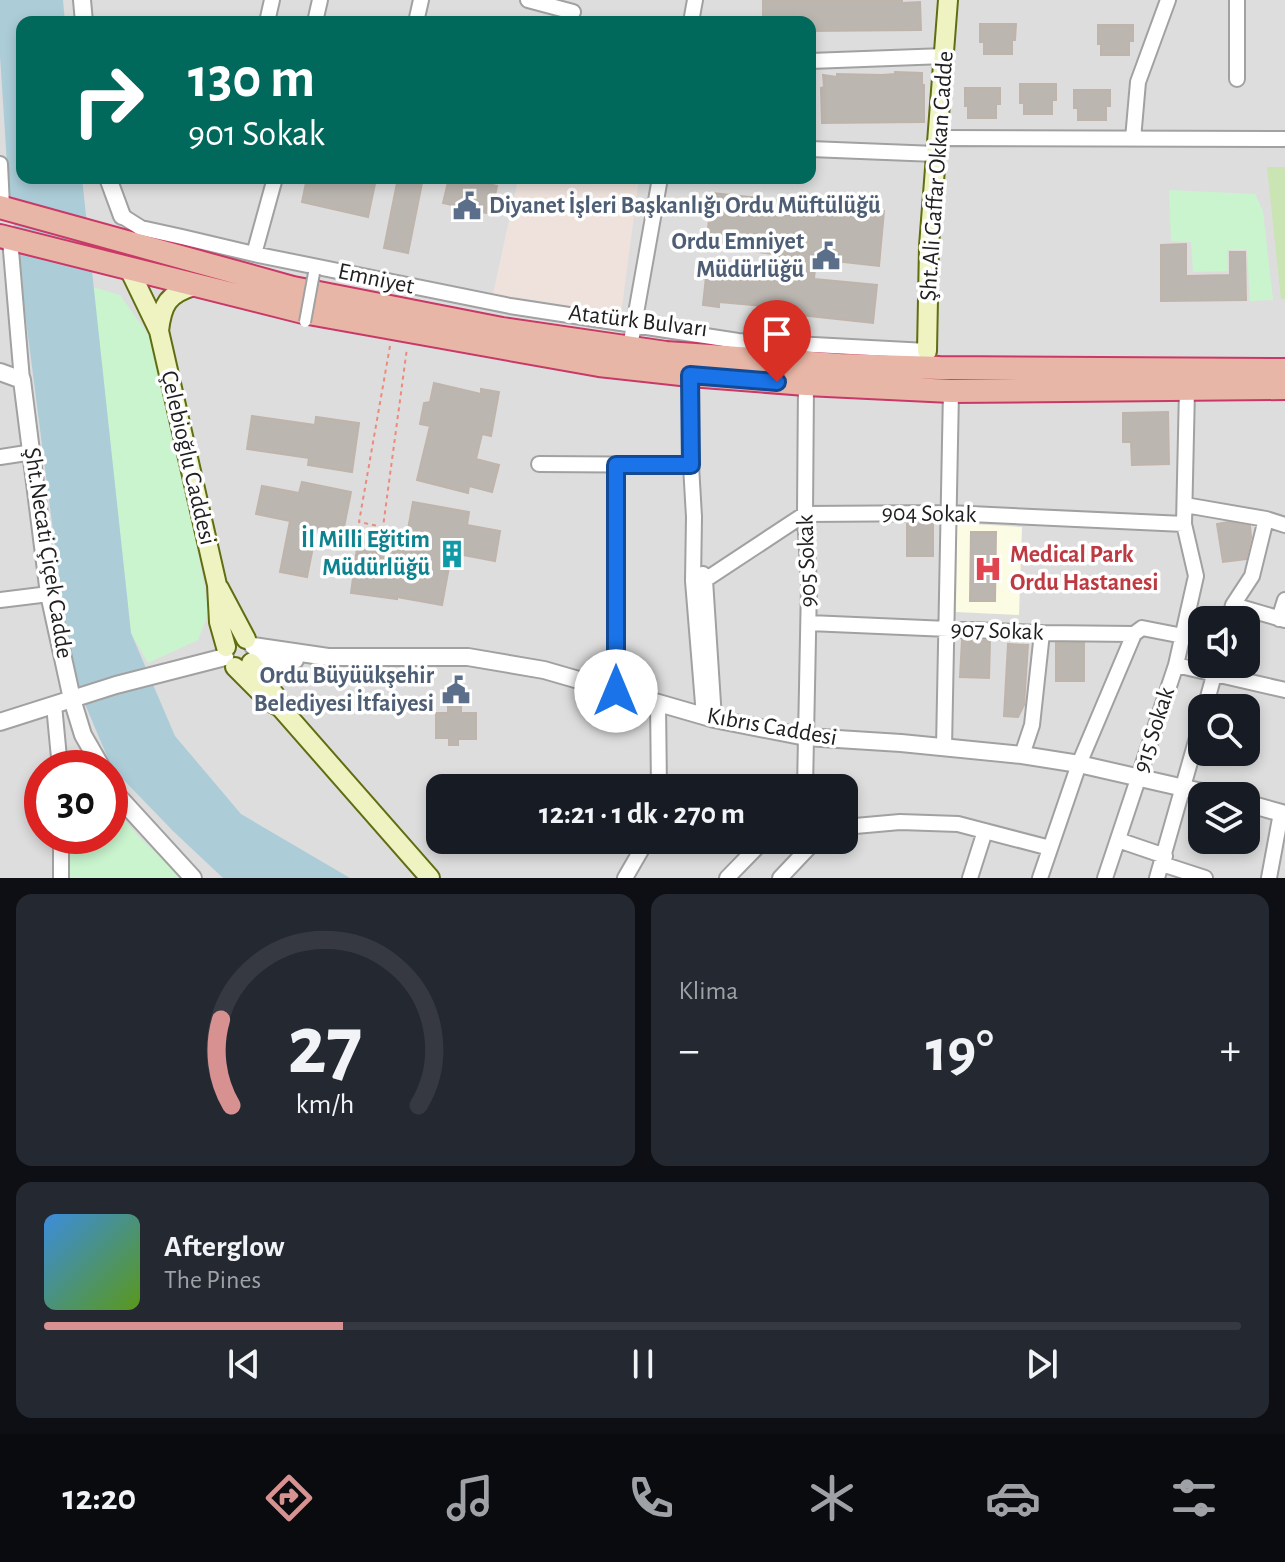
<!DOCTYPE html>
<html lang="tr">
<meta charset="utf-8">
<style>
:root{--surface:#171b24;--page:#242831;--text:#f1f3f6;--muted:#9ea1a6;--line:#363941;--accent:#d89191}
body{margin:0;font-family:"Alegreya Sans",sans-serif;background:var(--page);color:var(--text);height:100vh;display:flex;flex-direction:column;font-size:30px;white-space:nowrap}
*{box-sizing:border-box;margin:0}
p{font-size:26px;color:var(--muted)}
.icon{flex:none;width:44px;height:44px;fill:none;stroke:currentColor;stroke-width:2;stroke-linecap:round;stroke-linejoin:round}
.map{position:relative;height:878px;overflow:hidden}
.panel{display:flex;flex-direction:column;gap:16px;padding:16px;background:#0d0f14;flex:1}
.panel>*{flex:none}
.guide{position:absolute;left:16px;top:16px;width:800px;height:168px;border-radius:16px;box-shadow:0 4px 12px #0003;background:#00695c;color:#fff;overflow:hidden}
.tools{position:absolute;left:1188px;top:606px;display:grid;gap:16px}
.tools a{display:grid;place-items:center;width:72px;height:72px;border-radius:16px;background:var(--surface);box-shadow:0 4px 12px #0003;font-size:40px}
.speed{position:absolute;left:24px;top:750px;display:flex;gap:16px;font-size:40px;font-weight:700;text-align:center}
.speed>*{display:grid;place-content:center;width:104px;height:104px;border-radius:50%;background:var(--surface);box-shadow:0 4px 12px #0003;line-height:1}
.speed .limit{border:12px solid #d22;background:#fff;color:#111}
.pin{position:absolute;display:grid;place-items:center;width:68px;height:68px;color:#fff;margin:-82px -34px;border-radius:50% 50% 50% 0;rotate:-45deg;box-shadow:0 0 8px #0007}
.pin .icon{rotate:45deg}
.me{position:absolute;width:88px;margin:-44px;rotate:0deg;stroke-linejoin:round;filter:drop-shadow(0 0 6px #0008)}
.turn{display:flex;align-items:center;gap:28px;height:168px;padding:0 40px;font-size:36px}
.turn .icon{width:104px;height:104px;stroke-width:2.5}
.turn b{display:block;font-size:56px;line-height:68px}
.big{font-size:60px;font-weight:700;line-height:1.1}
.panel .tile{flex:1;display:flex;flex-direction:column;justify-content:center;gap:12px;min-width:0;padding:0 28px;border-radius:16px;background:var(--page)}
.panel .dial{align-items:center;gap:0}
.dial svg{height:208px;overflow:visible;fill:none;stroke:var(--line);stroke-width:7;stroke-linecap:round;text-anchor:middle}
.dial text{fill:var(--text);stroke:none}
.song{display:flex;align-items:center;gap:24px}
.cover{width:96px;height:96px;border-radius:12px;background:linear-gradient(135deg,hsl(210 70% 55%),hsl(90 70% 35%))}
.played{height:8px;border-radius:4px;background:linear-gradient(90deg,var(--accent) 25%,var(--line) 25%)}
.keys{display:flex;justify-content:space-around;direction:ltr}
.heat{display:flex;justify-content:space-between;align-items:center;font-size:44px;direction:ltr}
.panel .tiles{flex:1;display:grid;gap:16px;grid-template-columns:1fr 1fr}
.tile:last-child{grid-column:span 2}
.trip{position:absolute;left:426px;top:774px;width:432px;height:80px;border-radius:16px;background:var(--surface);box-shadow:0 4px 12px #0003;font-weight:700;line-height:80px;text-align:center}
.menu{display:flex;height:128px;justify-content:space-around;align-items:center;background:#090b0e;color:var(--muted)}
.menu .icon{width:56px;height:56px}
.menu .selected{color:var(--accent)}
.menu b{font-size:36px;color:var(--text)}
.map>svg:first-child{display:block}
.residential{fill:#dedddd;fill-rule:evenodd}
.education{fill:#fbfce3}
.military{fill:#efe2dc}
.grass{fill:#cae4b3}
.park{fill:#c9f4ce}
.water{fill:#accdd8}
.building{fill:#bcb6b0;stroke:#bfb4ab;stroke-width:2}
.lines{fill:none;stroke-linecap:round;stroke-linejoin:round}
.minor-casing{stroke:#a1a1a1;stroke-width:18}
.tertiary-casing{stroke:#a1a1a1;stroke-width:20}
.secondary-casing{stroke:#616d11;stroke-width:22}
.trunk-casing{stroke:#c93866;stroke-width:26}
.path{stroke:#ec8a7c;stroke-width:2;stroke-dasharray:4 4;stroke-linecap:butt}
.minor{stroke:#fff;stroke-width:14}
.tertiary{stroke:#fff;stroke-width:16}
.secondary{stroke:#eff3c1;stroke-width:18}
.trunk{stroke:#e8b6a6;stroke-width:22}
.pedestrian-bridge-casing{stroke:#a1a1a1;stroke-width:14;stroke-linecap:butt}
.pedestrian-bridge{stroke:#fff;stroke-width:10}
.route-casing{stroke:#114b97;stroke-width:20}
.route{stroke:#1a73e8;stroke-width:14}
.labels{text-anchor:middle;dominant-baseline:central;stroke-width:7;stroke-linejoin:round;paint-order:stroke}
.street-label{font-size:24px;fill:#202020;stroke:#fff}
.service-label{font-size:24px;font-weight:bold;fill:#4e5e75;stroke:#fff;text-anchor:end}
.culture-label{font-size:24px;font-weight:bold;fill:#0d838f;stroke:#fff;text-anchor:end}
.health-label{font-size:24px;font-weight:bold;fill:#be3a42;stroke:#fff;text-anchor:start}
</style>
<div class="map">
<svg width="1285" height="878" viewBox="0 0 1285 878">
<rect width="100%" height="100%" fill="#efede7"/>
<path class="residential" d="M0 0H1285V878H0ZM22 22H810V178H22ZM1202 620H1246V664H1202ZM1202 708H1246V752H1202ZM42 768H110V836H42ZM440 788H844V840H440ZM1202 796H1246V840H1202Z"/>
<path class="education" d="M957 523 1022 527 1019 615 956 612Z"/>
<path class="military" d="M486 178H639L621 314 493 294 517 184Z"/>
<path class="grass" d="M1267 167H1285V299H1281Z"/>
<path class="park" d="M1169 190 1255 194 1263 211 1273 300 1250 301 1247 250H1227L1228 271 1193 272 1191 242 1171 241Z
M93 287 120 295 150 337 194 530 209 612 198 640 148 663 131 633Z
M110 801 136 834 181 878H68V836H110Z"/>
<path class="water" d="M0 0H63L65 22H22V178H82L131 633 175 736 241 814 350 878H223L173 831 112 768 71 671 8 180 0 56Z"/>
<path class="building" d="M763 0H902V3L920 2 921 30 810 31V22H763Z
M980 24H1016L1015 40H1012V54H984V42H980Z
M1098 25H1133V41H1129V55H1101V44H1098Z
M895 72 922 73V85H924V122L822 123 821 88 824 87 823 75 837 77V74L882 75 895 74Z
M1020 84H1056V100H1052V114H1024V103H1020Z
M965 88H1000V104H996V118H968V106H965Z
M1074 90H1110V106H1106V120H1078V108H1074Z
M307 178 376 179 368 217 302 202Z
M398 178H423L408 253 384 248Z
M449 178H463L497 186 491 214 443 203Z
M712 193 884 211 879 266 816 259 814 279 877 285 873 323 800 315 799 311 777 309 776 312 763 310 764 306 719 302V307L703 305 707 267 771 274 774 254 706 246Z
M1186 244V276L1230 275V252H1245L1246 300 1161 301V245Z
M434 383 481 394V389L499 392 491 436 482 434 476 459 499 465 492 492 469 486 468 493 417 480 430 426 420 424 424 403 430 402Z
M1168 412 1169 464 1132 465 1131 442H1123V413Z
M252 416 315 425 316 417 359 423 352 472 308 465 309 458 247 449Z
M302 482 351 492 342 537 316 532 307 577 280 572 290 521 256 514 262 486 299 493Z
M413 502 469 512 467 525 500 531 495 561 458 554V557L451 556 442 605 397 597V599L351 593 359 533 406 540Z
M1228 522 1250 526 1251 537 1246 559 1223 562 1217 524Z
M933 523V556H907V524Z
M971 532H996L995 601H970Z
M962 640 990 641 989 678 960 677Z
M1056 643H1084V681H1056Z
M1008 644 1028 645 1024 705 1018 717 1004 716Z
M448 704H461V713H476V739H458V745H449V738H436V713H448Z"/>
<g class="lines">
<defs>
<path id="minor" d="M528 0 573 12
M267 22 272 0
M315 22 320 0
M416 22 421 0
M691 22 695 0
M810 61 945 56
M1237 79V0
M938 138 1285 139
M1133 139 1138 82 1168 0
M810 149 936 154
M0 164 2 207
M122 216 141 228 182 237 254 254 510 306 738 341 927 351
M10 239 22 380
M254 254 275 178
M630 347 660 178
M690 375 691 465 694 517 693 581 704 716
M0 457 33 452
M539 464 691 465
M1185 505 1266 519 1285 525
M703 574 705 580 714 719
M693 581 705 580 805 514 949 513 1184 524
M0 600 49 594
M1233 605 1285 620
M1279 619 1285 600
M1229 620 1233 605 1252 576 1266 519
M809 623 1042 633 1134 634 1142 628 1183 636
M1176 665 1285 690
M616 691V465
M658 703 659 788
M54 705 60 768
M1205 708 1217 664
M944 748 951 391
M1022 755 1032 725 1042 633
M805 788 809 586 805 514 806 384
M844 827 900 822 958 824 1050 848
M61 836V878
M1118 840 1165 856
M1162 864 1205 878
M625 878 647 840
M727 878 764 840
M780 878 816 840
M970 878 985 831
M1040 878 1079 764 1134 634
M1105 878 1176 665 1196 576 1184 524 1187 389
M1157 878 1202 720
M1269 878 1281 813"/>
<path id="tertiary" d="M82 0 84 22
M108 178 122 216
M0 372 22 380 49 594 72 699 83 735 102 768
M253 646 328 657H468L544 670 714 719 806 737 901 743 1022 755 1079 764 1219 796
M252 661 295 660
M0 722 116 685 225 657
M110 782 118 796 193 878
M1246 803 1285 814"/>
<path id="secondary" d="M129 269 159 331 217 585 219 622 226 647
M159 331C162 304 168 294 194 286
M927 351 929 246 948 0
M219 588 246 639
M235 667 269 701 280 707 275 695 251 663
M280 707 430 878"/>
<path id="trunk" d="M0 207 293 288 502 329 666 353 840 365 940 368 1285 370
M0 236 303 312 599 365 690 375 806 384 951 391 1285 388"/>
</defs>
<use href="#minor" class="minor-casing"/>
<use href="#tertiary" class="tertiary-casing"/>
<use href="#secondary" class="secondary-casing"/>
<use href="#trunk" class="trunk-casing"/>
<path class="path" d="M390 346 359 522 383 527 407 348"/>
<use href="#minor" class="minor"/>
<use href="#tertiary" class="tertiary"/>
<use href="#secondary" class="secondary"/>
<use href="#trunk" class="trunk"/>
<defs>
<path id="pedestrian-bridge" d="M305 322 314 273"/>
</defs>
<use href="#pedestrian-bridge" class="pedestrian-bridge-casing"/>
<use href="#pedestrian-bridge" class="pedestrian-bridge"/>
</g>
<g class="lines">
<defs>
<path id="route" d="M616 691V465H691L690 375 777 382"/>
</defs>
<use href="#route" class="route-casing"/>
<use href="#route" class="route"/>
</g>
<defs>
<symbol id="civic-bare" viewBox="-9 -9 18 18"><path d="M-.6-6.5H3V-4.5H.6V-3L4-1V1h2V6H-6V1h2V-1L-.6-3ZM-1.2 2.5V6h2.4V2.5Z" fill="#5c6f8a" stroke="#fff" stroke-width="2.5" paint-order="stroke"/></symbol>
<symbol id="building-bare" viewBox="-9 -9 18 18"><path d="M-4-6H4V6H1V3H-1V6H-4ZM-2.5-4.3h1.7v1.8h-1.7ZM.8-4.3h1.7v1.8H.8ZM-2.5-1h1.7V.8h-1.7ZM.8-1h1.7V.8H.8Z" fill="#0f9aa8" stroke="#fff" stroke-width="2.5" paint-order="stroke"/></symbol>
<symbol id="hospital-bare" viewBox="-9 -9 18 18"><path d="M-5-5h3v3.5h4V-5h3V5h-3V1.5h-4V5h-3Z" fill="#e0444e" stroke="#fff" stroke-width="2.5" paint-order="stroke"/></symbol>
</defs>
<g fill-rule="evenodd">
<use href="#civic-bare" x="447" y="186" width="40" height="40"/>
<use href="#civic-bare" x="806" y="236" width="40" height="40"/>
<use href="#building-bare" x="432" y="534" width="40" height="40"/>
<use href="#hospital-bare" x="968" y="549" width="40" height="40"/>
<use href="#civic-bare" x="436" y="670" width="40" height="40"/>
</g>
<g class="labels">
<g class="street-label">
<text transform="translate(937 176) rotate(-86)">Şht.Ali Gaffar Okkan Cadde</text>
<text transform="translate(376 279) rotate(12)">Emniyet</text>
<text transform="translate(638 321) rotate(7)">Atatürk Bulvarı</text>
<text transform="translate(188 458) rotate(77)">Çelebioğlu Caddesi</text>
<text transform="translate(929 514) rotate(1)">904 Sokak</text>
<text transform="translate(48 553) rotate(81)">Şht.Necati Çiçek Cadde</text>
<text transform="translate(807 561) rotate(-92)">905 Sokak</text>
<text transform="translate(997 631) rotate(2)">907 Sokak</text>
<text transform="translate(772 727) rotate(10)">Kıbrıs Caddesi</text>
<text transform="translate(1154 730) rotate(-72)">915 Sokak</text>
</g>
<g class="service-label">
<text x="489" y="206" text-anchor="start">Diyanet İşleri Başkanlığı Ordu Müftülüğü</text>
<text x="804" y="242">Ordu Emniyet<tspan x="804" dy="28">Müdürlüğü</tspan></text>
<text x="434" y="676">Ordu Büyüükşehir<tspan x="434" dy="28">Belediyesi İtfaiyesi</tspan></text>
</g>
<g class="culture-label">
<text x="430" y="540">İl Milli Eğitim<tspan x="430" dy="28">Müdürlüğü</tspan></text>
</g>
<g class="health-label">
<text x="1010" y="555">Medical Park<tspan x="1010" dy="28">Ordu Hastanesi</tspan></text>
</g>
</g>
</svg>
<div class="tools">
<a><svg class="icon" aria-label="sound" viewBox="0 0 24 24"><path d="M4 9h4l5-4v14l-5-4H4zM17 9q2 3 0 6"/></svg></a>
<a><svg class="icon" aria-label="search" viewBox="0 0 24 24"><circle cx="10" cy="10" r="6"/><path d="M15 15l6 6"/></svg></a>
<a><svg class="icon" aria-label="layers" viewBox="0 0 24 24"><path d="M12 4l9 5-9 5-9-5zM3 14l9 5 9-5"/></svg></a>
</div>
<div class="speed"><div class="limit">30</div></div>
<div class="pin" style="left:777px;top:382px;background:#d93025"><svg class="icon" aria-label="arrive" viewBox="0 0 24 24"><path d="M6 21V4h12l-3 4 3 4H6"/></svg></div>
<svg class="me" style="left:616px;top:691px" viewBox="-20 -20 40 40"><circle r="19" fill="#fff"/><path d="M0-13L10 11 0 6-10 11z" fill="#1a73e8"/></svg>
<div class="trip">12:21 · 1 dk · 270 m</div>
<div class="guide">
<div class="turn"><svg class="icon" aria-label="right" viewBox="0 0 24 24"><path d="M7 20v-9h11M14 6l5 5-5 5"/></svg><div><b>130 m</b>901 Sokak</div></div>
</div>
</div>
<section class="panel">
<div class="tiles">
<div class="tile dial"><svg viewBox="0 0 100 80">
<path d="M14 69A42 42 0 1 1 86 69"/>
<path d="M14 69A42 42 0 0 1 10 36" stroke="#d89191"/>
<text x="50" y="56" font-size="32" font-weight="700">27</text>
<text x="50" y="72" font-size="11">km/h</text>
</svg></div>
<div class="tile"><p>Klima</p>
<div class="heat"><a>−</a><b class="big">19°</b><a>+</a></div>
</div>
<div class="tile">
<div class="song"><i class="cover"></i><div><b>Afterglow</b><p>The Pines</p></div></div>
<div class="played"></div>
<div class="keys"><svg class="icon" aria-label="previous" viewBox="0 0 24 24"><path d="M18 5L8 12l10 7zM5 5v14"/></svg><svg class="icon" aria-label="pause" viewBox="0 0 24 24"><path d="M8 5v14M16 5v14"/></svg><svg class="icon" aria-label="next" viewBox="0 0 24 24"><path d="M6 5l10 7-10 7zM19 5v14"/></svg></div>
</div>
</div>
</section>
<nav class="menu">
<b>12:20</b>
<svg class="icon selected" aria-label="directions" viewBox="0 0 24 24"><path d="M12 3l9 9-9 9-9-9zM9 14v-3h6M13 9l2 2-2 2"/></svg>
<svg class="icon" aria-label="music" viewBox="0 0 24 24"><path d="M9 18V5l10-2v13"/><circle cx="6" cy="18" r="3"/><circle cx="16" cy="16" r="3"/></svg>
<svg class="icon" aria-label="phone" viewBox="0 0 24 24"><path d="M5 4h4l2 5-3 2q2 4 5 5l2-3 5 2v4C11 20 4 13 5 4z"/></svg>
<svg class="icon" aria-label="climate" viewBox="0 0 24 24"><path d="M12 3v18M4 7l16 10M4 17L20 7"/></svg>
<svg class="icon" aria-label="car" viewBox="0 0 24 24"><path d="M5 17H2v-5l4-1 3-4h7l3 4 3 1v5h-3M9 17h6M6 11h13"/><circle cx="7" cy="17" r="2"/><circle cx="17" cy="17" r="2"/></svg>
<svg class="icon" aria-label="filters" viewBox="0 0 24 24"><path d="M4 7h16M4 17h16"/><circle cx="9" cy="7" r="2"/><circle cx="15" cy="17" r="2"/></svg>
</nav>
